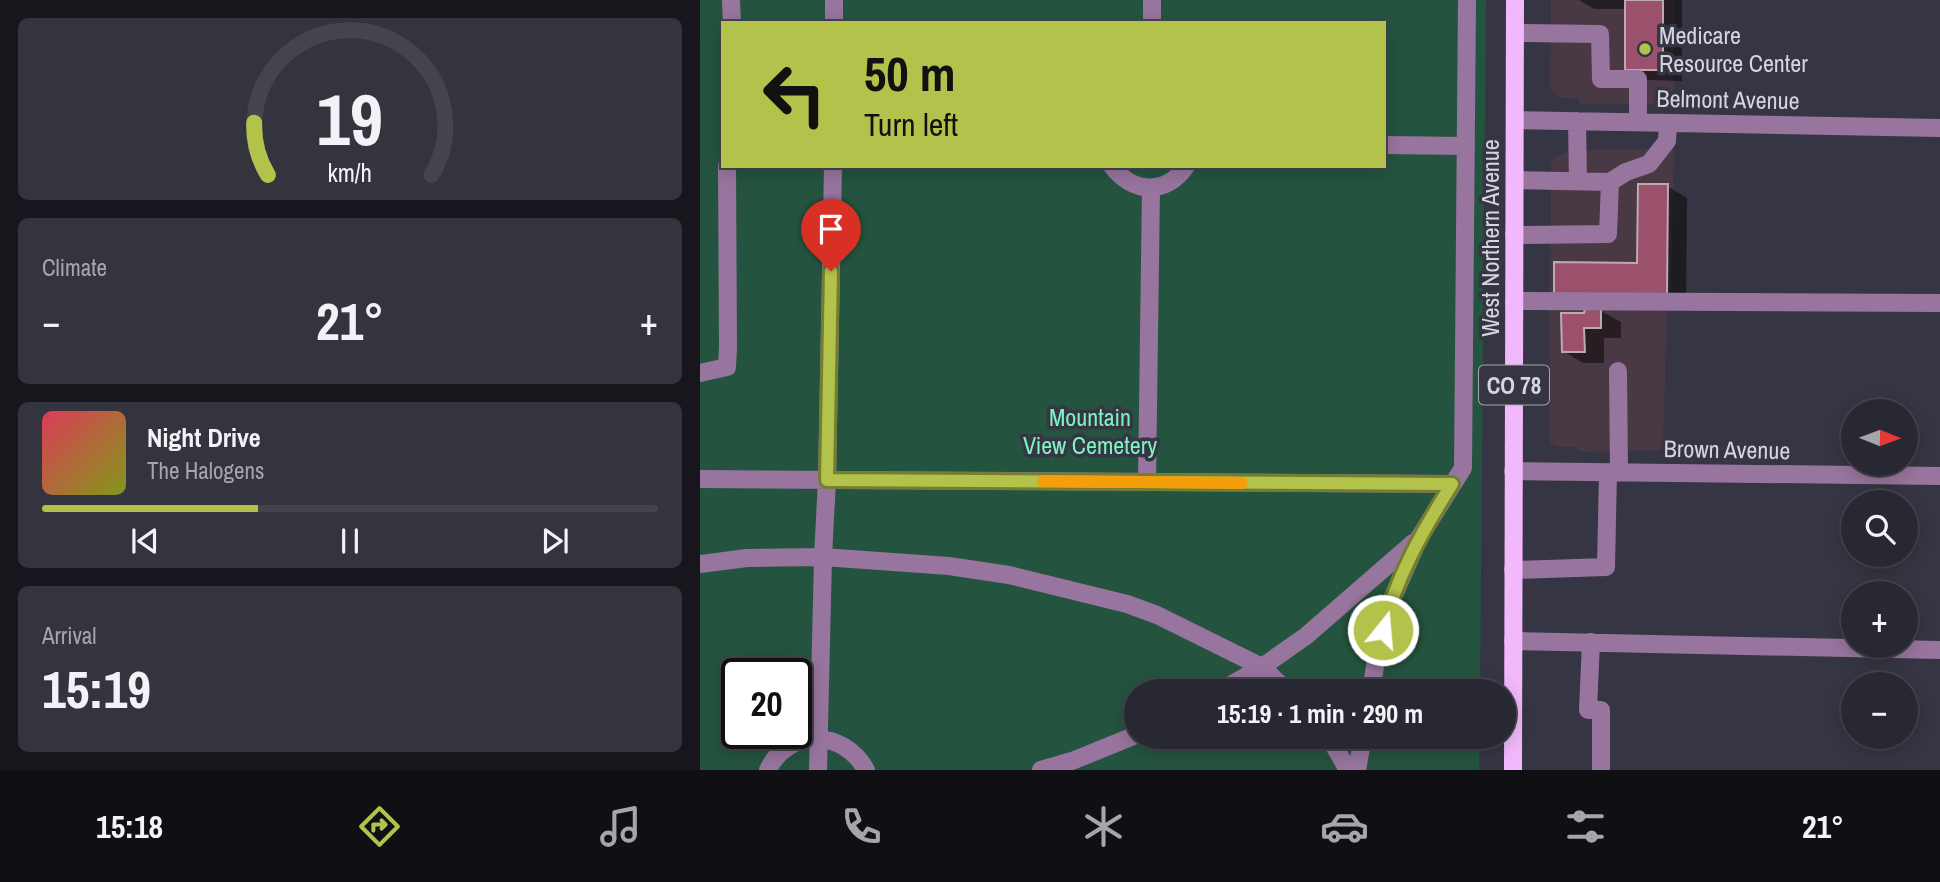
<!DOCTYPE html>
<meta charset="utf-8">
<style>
:root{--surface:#282832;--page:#34343e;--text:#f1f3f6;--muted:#a5a6ac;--line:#44444d;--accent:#b3c24b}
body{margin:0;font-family:"Archivo Narrow",sans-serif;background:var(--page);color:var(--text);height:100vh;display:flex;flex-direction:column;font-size:26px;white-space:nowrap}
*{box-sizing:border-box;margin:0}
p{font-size:23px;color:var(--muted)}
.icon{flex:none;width:38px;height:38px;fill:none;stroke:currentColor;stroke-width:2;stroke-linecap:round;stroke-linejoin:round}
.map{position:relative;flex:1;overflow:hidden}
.details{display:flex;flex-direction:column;gap:18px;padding:18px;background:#16161c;width:700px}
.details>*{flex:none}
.hud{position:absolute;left:21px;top:21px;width:665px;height:147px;border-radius:0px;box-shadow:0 4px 18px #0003,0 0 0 2px var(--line);background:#b3c24b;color:#111;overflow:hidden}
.needle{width:46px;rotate:91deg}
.buttons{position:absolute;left:1141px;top:399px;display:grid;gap:14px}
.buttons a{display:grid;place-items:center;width:77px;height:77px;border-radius:50%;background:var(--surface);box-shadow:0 4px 18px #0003,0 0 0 2px var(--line);font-size:35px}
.speed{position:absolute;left:21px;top:658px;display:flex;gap:14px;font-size:35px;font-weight:700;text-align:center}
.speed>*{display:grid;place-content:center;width:91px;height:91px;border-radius:50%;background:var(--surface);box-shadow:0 4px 18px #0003,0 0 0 2px var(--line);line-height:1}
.speed .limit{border:4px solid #111;border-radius:10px;background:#fff;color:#111}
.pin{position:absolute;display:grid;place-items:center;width:60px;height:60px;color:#fff;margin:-72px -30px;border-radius:50% 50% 50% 0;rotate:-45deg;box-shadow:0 0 7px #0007}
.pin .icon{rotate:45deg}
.me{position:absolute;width:77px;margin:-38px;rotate:17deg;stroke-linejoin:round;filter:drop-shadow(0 0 5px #0008)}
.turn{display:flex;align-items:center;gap:24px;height:147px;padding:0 28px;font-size:32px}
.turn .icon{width:91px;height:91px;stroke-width:2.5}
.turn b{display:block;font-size:49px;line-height:60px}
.big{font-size:52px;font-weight:700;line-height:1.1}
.details .widget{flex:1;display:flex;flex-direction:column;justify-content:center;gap:10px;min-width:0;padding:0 24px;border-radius:10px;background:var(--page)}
.details .dial{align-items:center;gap:0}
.dial svg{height:182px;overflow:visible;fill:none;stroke:var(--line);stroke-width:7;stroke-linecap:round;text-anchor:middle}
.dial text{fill:var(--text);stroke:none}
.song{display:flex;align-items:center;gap:21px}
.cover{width:84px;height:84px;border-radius:10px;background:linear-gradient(135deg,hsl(350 70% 55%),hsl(70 70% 35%))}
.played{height:7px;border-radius:4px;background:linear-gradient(90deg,var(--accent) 35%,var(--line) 35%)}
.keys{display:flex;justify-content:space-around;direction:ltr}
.heat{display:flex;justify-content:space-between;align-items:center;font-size:38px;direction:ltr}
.trip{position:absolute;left:424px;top:679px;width:392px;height:70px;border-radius:35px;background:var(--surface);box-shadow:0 4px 18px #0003,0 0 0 2px var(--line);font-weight:700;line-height:70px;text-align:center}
.tab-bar{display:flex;height:112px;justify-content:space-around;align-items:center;background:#101014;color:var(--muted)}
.tab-bar .icon{width:49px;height:49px}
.tab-bar .current{color:var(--accent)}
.tab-bar b{font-size:32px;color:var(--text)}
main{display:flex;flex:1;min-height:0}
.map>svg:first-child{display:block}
.commercial{fill:#493944}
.green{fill:#24543f;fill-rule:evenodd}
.shadow{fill:#0007}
.building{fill:#9b516b;stroke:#bda9af;stroke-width:2}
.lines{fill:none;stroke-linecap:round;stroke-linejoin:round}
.minor{stroke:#98759e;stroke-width:18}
.major{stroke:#f1b8fb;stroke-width:18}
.route-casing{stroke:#747e31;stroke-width:18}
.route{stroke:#b3c24b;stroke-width:12}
.slow{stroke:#f59e0b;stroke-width:12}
.poi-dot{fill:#b3c24b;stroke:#363543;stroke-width:2.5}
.labels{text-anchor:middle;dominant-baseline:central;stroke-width:7;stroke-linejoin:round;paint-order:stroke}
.shield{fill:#363543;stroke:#a6a5b0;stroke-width:2}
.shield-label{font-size:23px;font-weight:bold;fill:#d6d5de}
.poi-label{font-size:24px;fill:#d6d5de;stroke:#363543;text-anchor:start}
.street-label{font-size:24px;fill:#d6d5de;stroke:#363543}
.park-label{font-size:24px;fill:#7cf4bf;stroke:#363543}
</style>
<main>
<section class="details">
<div class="widget dial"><svg viewBox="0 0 100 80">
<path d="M14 69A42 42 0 1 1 86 69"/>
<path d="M14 69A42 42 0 0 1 8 46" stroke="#b3c24b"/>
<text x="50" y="56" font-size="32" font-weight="700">19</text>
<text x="50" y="72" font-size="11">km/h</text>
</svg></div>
<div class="widget"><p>Climate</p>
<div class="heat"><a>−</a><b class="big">21°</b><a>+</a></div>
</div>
<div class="widget">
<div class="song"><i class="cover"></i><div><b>Night Drive</b><p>The Halogens</p></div></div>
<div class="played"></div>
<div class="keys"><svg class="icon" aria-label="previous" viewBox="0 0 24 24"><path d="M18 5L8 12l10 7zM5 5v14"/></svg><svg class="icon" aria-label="pause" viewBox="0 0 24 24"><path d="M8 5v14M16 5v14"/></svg><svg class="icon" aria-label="next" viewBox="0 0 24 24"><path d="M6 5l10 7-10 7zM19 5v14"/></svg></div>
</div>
<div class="widget"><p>Arrival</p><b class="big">15:19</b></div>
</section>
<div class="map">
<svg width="1240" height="770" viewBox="0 0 1240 770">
<rect width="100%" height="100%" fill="#363543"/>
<path class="commercial" d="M851 0H974V105L880 104 877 98H862L855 94 850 86Z
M974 149 971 306H967L963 450 882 452 874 447H859L851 444 849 437 851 162 857 156 875 150Z"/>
<path class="green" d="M0 0H786L780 691H436V737H780L779 770H0ZM23 23H684V166H23ZM37 674H96V733H37Z"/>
<path class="shadow" d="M879 0H982V81L947 80 927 69V9H894Z
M967 186 987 198 986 306 876 305 939 264Z
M901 311 921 322V338H904V363H883L863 351 886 315Z"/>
<path class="building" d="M925 0H963V70H925Z
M938 184H968L967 295 854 294V262L937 263Z
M885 309H901V328H884L885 352H862L861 313H884Z"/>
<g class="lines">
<path class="minor" d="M31 0 32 23
M134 23V0
M452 23V0
M815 33 900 34 901 79H938V122
M815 120 1240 128
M877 121 878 181
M684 145 766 146
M412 166C432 193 466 196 486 166
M910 182 926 172 949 164 967 141 968 123
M814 235 908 234 910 182 815 180
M814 301 1240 303
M918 371 919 472
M0 373 27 367 28 347 27 166
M813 471 1240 476
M0 479 752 484
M447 482 451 188
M0 564 47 558 123 557 249 566 309 575 427 604 457 615 562 667 587 691
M813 570 906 567 908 472
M813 641 1240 650
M891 642 888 710H901V770
M520 691 562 667 606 636 713 543
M671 691 677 654 689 606 719 538 763 468 767 0
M629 737 648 770
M68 770C88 727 145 730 166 770
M118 770 123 557 127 480 133 166
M341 770 372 761 436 735
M657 770 663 737"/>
<path class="major" d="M813 770 815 0"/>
</g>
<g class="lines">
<defs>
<path id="route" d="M131 271 127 480 752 484C723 530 696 577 683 630"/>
</defs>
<use href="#route" class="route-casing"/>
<use href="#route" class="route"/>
<path class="slow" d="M343 481 542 483"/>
</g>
<circle class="poi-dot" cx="945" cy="49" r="7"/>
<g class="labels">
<rect class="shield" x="779" y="365.5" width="70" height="39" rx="5"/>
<g class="shield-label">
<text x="814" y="385">CO 78</text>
</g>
<g class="poi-label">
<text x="959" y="35">Medicare<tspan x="959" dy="28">Resource Center</tspan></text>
</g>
<g class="street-label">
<text transform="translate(1028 99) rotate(1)">Belmont Avenue</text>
<text transform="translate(790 238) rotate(-90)">West Northern Avenue</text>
<text transform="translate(1027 449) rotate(1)">Brown Avenue</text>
</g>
<g class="park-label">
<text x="390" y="417">Mountain<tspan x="390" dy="28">View Cemetery</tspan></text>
</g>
</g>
</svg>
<div class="buttons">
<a><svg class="needle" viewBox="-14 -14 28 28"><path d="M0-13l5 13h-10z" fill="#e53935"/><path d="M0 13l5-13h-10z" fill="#a5a6ac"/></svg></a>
<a><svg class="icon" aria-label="search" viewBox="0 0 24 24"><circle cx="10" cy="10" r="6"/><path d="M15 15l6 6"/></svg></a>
<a>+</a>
<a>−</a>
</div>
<div class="speed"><div class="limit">20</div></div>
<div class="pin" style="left:131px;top:271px;background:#d93025"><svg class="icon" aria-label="arrive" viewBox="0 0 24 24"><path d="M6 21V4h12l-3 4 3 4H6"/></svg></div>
<svg class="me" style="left:683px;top:630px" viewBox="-20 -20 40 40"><circle r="17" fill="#b3c24b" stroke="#fff" stroke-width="3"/><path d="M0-11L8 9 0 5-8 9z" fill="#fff"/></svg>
<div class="trip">15:19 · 1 min · 290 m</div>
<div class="hud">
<div class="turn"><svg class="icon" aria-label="left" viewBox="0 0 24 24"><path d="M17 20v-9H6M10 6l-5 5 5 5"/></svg><div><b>50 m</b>Turn left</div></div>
</div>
</div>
</main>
<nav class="tab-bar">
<b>15:18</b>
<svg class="icon current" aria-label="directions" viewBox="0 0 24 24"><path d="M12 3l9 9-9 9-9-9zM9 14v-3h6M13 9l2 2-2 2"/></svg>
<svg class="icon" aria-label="music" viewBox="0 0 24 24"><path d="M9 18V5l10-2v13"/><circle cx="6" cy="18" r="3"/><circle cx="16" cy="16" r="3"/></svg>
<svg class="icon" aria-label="phone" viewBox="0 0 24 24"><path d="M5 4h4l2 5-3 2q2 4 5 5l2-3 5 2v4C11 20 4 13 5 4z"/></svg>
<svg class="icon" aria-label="climate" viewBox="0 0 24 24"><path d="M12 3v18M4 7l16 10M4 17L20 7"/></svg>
<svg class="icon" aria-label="car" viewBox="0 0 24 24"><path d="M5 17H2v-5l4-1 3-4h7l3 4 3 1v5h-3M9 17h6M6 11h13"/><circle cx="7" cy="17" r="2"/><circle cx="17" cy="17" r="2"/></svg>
<svg class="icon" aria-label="filters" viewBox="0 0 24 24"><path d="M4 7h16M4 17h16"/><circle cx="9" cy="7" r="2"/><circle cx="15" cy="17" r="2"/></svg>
<b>21°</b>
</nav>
